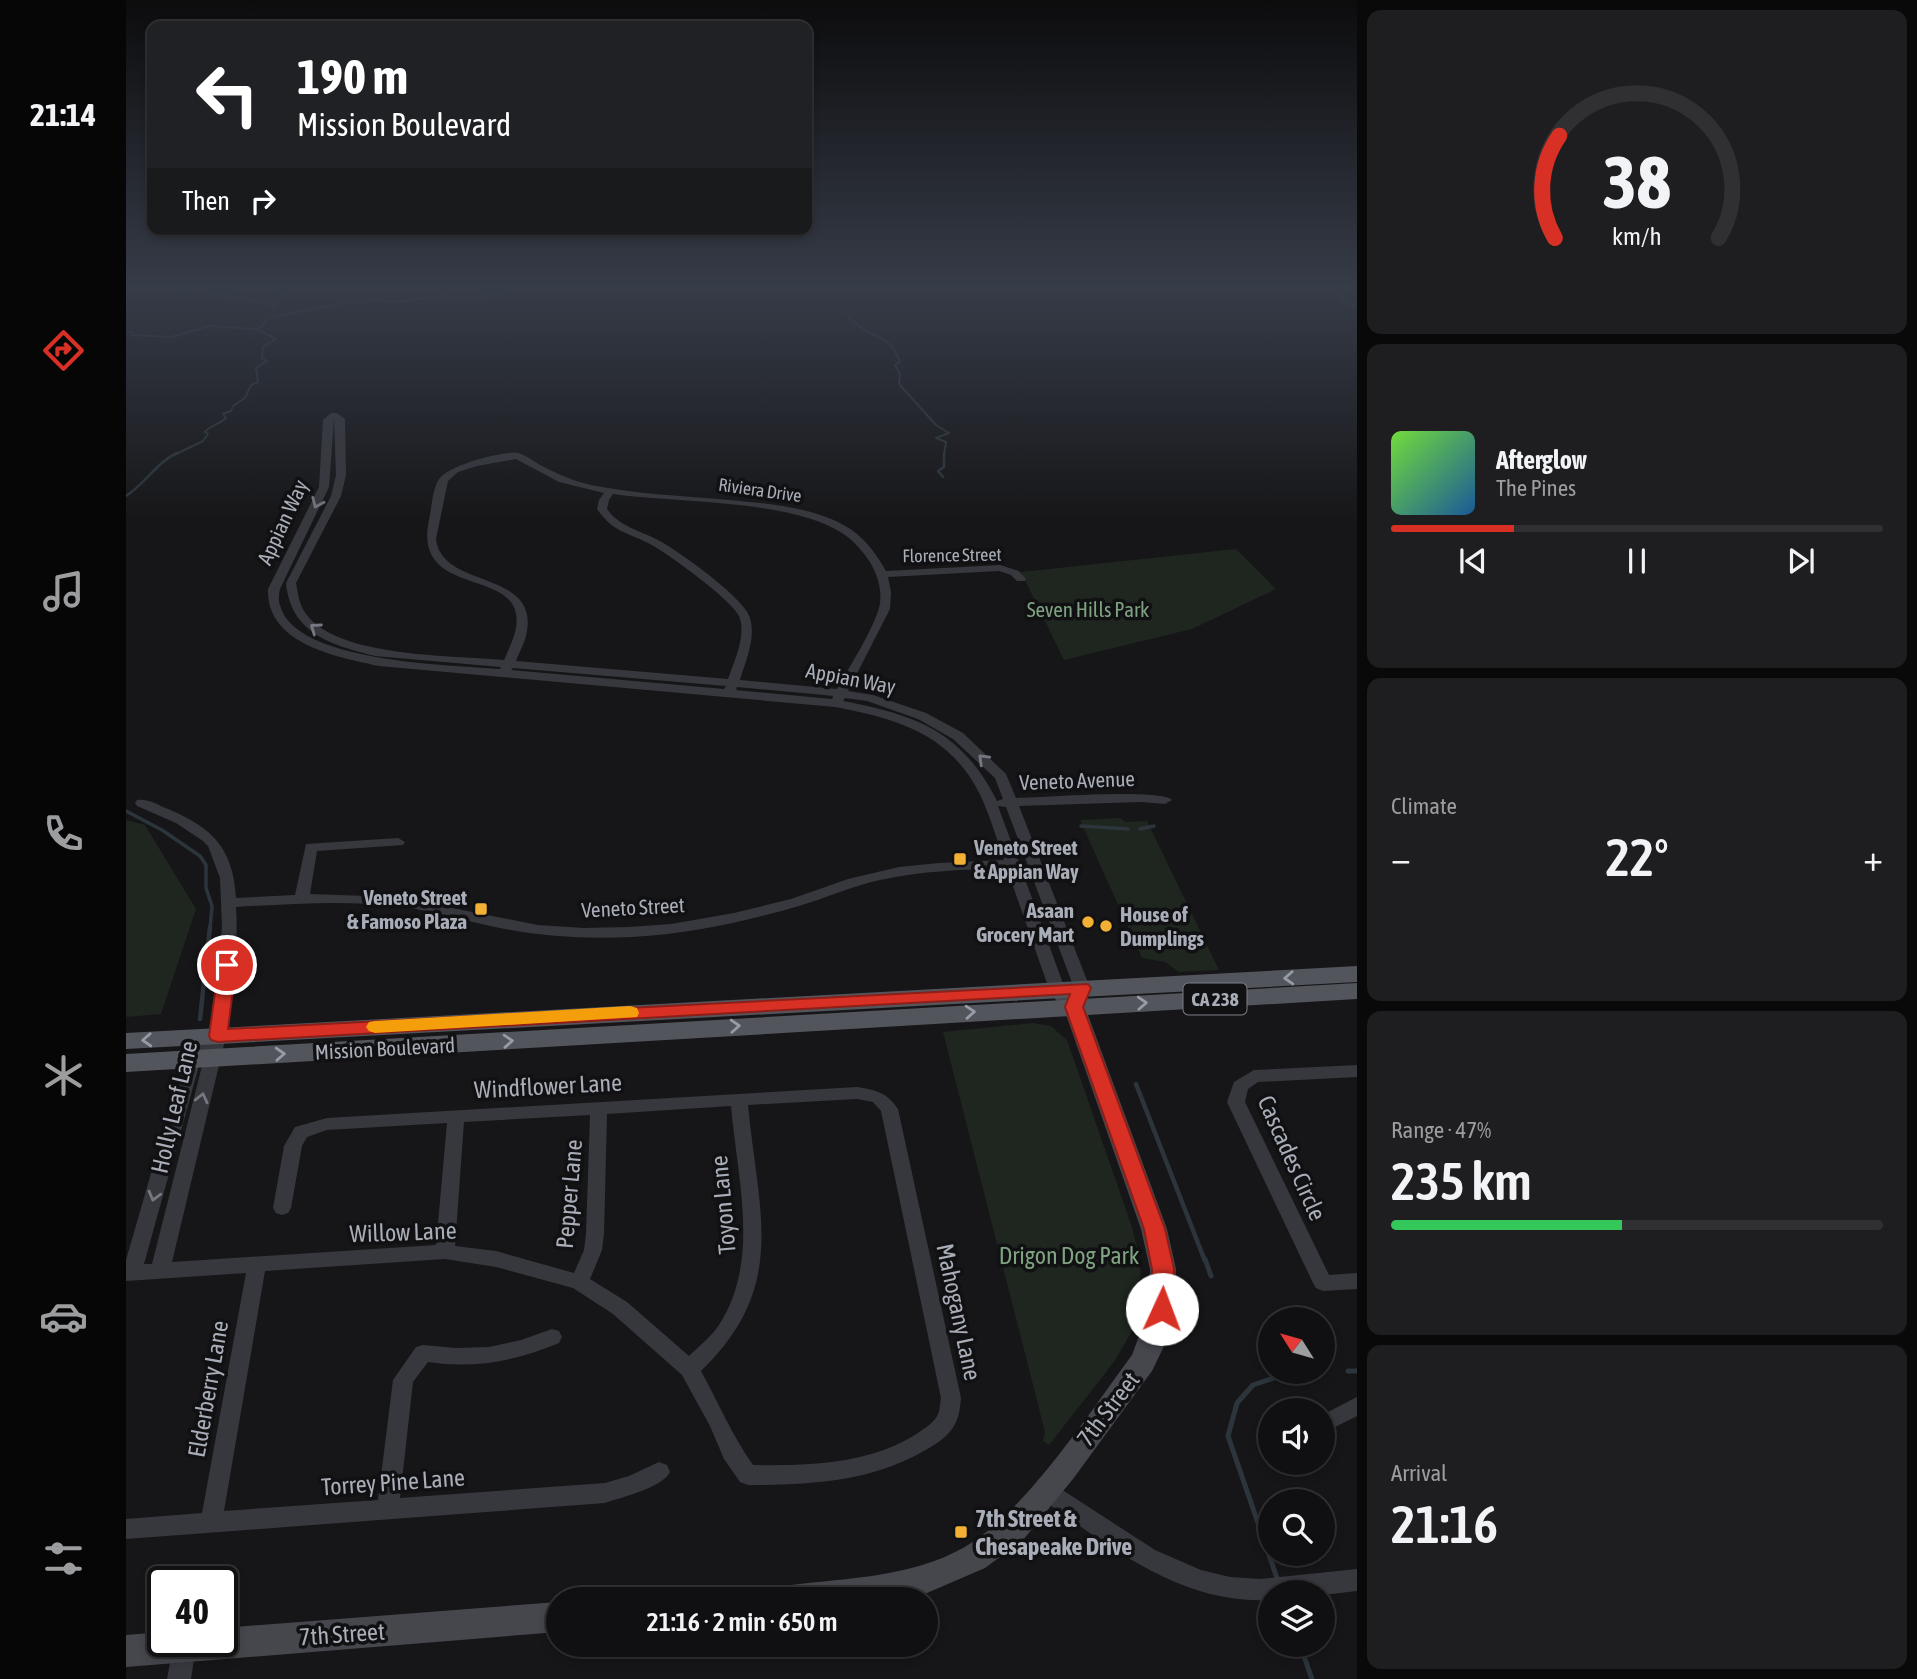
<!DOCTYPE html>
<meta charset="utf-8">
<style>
:root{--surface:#101012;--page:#1e1e20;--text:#f1f3f6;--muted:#9c9d9f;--line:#303032;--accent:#d93025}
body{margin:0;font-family:"Asap Condensed",sans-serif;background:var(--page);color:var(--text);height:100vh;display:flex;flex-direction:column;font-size:26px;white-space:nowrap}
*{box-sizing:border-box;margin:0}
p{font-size:23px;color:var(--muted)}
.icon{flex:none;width:38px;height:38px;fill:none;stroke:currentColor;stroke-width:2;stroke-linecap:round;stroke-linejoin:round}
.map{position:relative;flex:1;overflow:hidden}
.sheet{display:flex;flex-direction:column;gap:10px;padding:10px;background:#09090a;width:560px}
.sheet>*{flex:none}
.hud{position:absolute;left:21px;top:21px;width:665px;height:214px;border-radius:14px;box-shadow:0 4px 10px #0003,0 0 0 2px var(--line);background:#202124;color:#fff;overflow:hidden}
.needle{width:46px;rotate:307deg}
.buttons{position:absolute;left:1132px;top:1307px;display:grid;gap:14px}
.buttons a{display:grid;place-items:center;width:77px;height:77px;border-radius:50%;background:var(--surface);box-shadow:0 4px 10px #0003,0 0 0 2px var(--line);font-size:35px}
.speed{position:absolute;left:21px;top:1566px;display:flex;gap:14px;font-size:35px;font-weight:700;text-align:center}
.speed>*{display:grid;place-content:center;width:91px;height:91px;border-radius:50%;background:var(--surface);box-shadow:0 4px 10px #0003,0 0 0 2px var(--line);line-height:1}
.speed .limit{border:4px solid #111;border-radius:10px;background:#fff;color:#111}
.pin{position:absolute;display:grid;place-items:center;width:60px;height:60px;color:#fff;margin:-30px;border:4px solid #fff;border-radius:50%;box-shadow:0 2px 7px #0007}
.me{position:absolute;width:77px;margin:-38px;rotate:2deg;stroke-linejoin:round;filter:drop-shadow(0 0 5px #0008)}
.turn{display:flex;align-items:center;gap:24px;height:147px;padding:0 35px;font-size:32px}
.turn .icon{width:91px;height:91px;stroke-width:2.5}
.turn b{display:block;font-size:49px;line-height:60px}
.then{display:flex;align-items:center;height:66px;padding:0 35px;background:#0003;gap:14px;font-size:26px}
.big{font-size:52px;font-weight:600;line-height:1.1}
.sheet .widget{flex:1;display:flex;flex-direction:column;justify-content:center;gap:10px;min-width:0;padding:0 24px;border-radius:14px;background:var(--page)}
.sheet .dial{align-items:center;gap:0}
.dial svg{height:182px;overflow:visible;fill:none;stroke:var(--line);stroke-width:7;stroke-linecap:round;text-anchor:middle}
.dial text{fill:var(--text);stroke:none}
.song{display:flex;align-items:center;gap:21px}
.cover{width:84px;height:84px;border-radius:10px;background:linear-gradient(135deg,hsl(100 70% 55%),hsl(210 70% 35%))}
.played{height:7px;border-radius:4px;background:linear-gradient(90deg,var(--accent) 25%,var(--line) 25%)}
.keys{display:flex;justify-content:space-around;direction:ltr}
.heat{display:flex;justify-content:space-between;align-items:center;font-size:38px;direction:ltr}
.charge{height:10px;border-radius:5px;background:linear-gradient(90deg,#34c759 47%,var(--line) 0)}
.trip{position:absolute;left:420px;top:1587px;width:392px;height:70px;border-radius:35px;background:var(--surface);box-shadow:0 4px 10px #0003,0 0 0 2px var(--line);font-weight:600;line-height:70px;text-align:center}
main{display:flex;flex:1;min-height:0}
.tabs{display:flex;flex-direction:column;width:126px;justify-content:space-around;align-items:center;background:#060607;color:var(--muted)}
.tabs .icon{width:49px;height:49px}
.tabs .current{color:var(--accent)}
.tabs b{font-size:32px;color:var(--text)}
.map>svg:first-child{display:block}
.green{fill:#1e261f}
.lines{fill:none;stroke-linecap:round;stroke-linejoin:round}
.stream-far4{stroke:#2c353c;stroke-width:2}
.stream-far3{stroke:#2c353c;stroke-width:2.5}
.stream-far2{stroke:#2c353c;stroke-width:3.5}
.stream-far1{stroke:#2c353c;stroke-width:4.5}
.stream{stroke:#2c353c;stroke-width:5}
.street{fill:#37383d;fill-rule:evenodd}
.secondary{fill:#45474d;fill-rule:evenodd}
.primary{fill:#53555c;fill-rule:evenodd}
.oneway{stroke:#757881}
.oneway2{stroke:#979ba6}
.route{fill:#d93025;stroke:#8d1f18;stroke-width:2}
.slow{fill:#f59e0b}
.poi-dot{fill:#f2b134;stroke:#111113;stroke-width:2.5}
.labels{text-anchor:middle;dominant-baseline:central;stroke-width:7;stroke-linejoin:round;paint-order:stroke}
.far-street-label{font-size:18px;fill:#a8adb8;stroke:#111113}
.shield{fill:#111113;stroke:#7b7e86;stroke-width:2}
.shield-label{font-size:19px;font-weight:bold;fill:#a8adb8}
.street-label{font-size:21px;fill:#a8adb8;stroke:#111113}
.park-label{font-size:21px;fill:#7fa381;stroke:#111113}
.poi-label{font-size:21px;font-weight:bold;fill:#a8adb8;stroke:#111113;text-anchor:start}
.near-street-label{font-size:24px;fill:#a8adb8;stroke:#111113}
.near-park-label{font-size:24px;fill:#7fa381;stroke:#111113}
.near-poi-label{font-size:24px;font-weight:bold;fill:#a8adb8;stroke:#111113;text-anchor:start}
</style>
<main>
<nav class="tabs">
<b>21:14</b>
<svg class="icon current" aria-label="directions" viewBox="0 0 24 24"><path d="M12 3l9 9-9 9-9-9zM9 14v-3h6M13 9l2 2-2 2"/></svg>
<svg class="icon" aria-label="music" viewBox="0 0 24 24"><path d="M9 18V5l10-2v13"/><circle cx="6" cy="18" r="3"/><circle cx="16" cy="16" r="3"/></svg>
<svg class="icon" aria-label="phone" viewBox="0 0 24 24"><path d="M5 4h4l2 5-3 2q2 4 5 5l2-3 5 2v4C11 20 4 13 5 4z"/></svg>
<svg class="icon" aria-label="climate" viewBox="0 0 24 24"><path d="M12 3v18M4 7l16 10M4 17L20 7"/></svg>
<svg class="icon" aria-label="car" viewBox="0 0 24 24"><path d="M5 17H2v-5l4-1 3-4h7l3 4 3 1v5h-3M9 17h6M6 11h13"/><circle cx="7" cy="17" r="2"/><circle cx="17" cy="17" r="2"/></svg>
<svg class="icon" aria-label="filters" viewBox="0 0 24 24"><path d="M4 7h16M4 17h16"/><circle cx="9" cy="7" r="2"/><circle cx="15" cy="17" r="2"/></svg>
</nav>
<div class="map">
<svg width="1231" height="1679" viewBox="0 0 1231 1679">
<rect width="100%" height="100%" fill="#161618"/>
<path class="green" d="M1110 549 1150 589 1066 629 938 660 895 572Z
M994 818 1000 822 1021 821 1093 970 1053 972 1039 962 1016 958 954 820Z
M0 820 19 825 70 909 35 1014 0 1017Z
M907 1023 925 1026 941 1040 1006 1227 1014 1260 1015 1293 1005 1333 988 1362 923 1445 917 1441 919 1432 817 1032Z"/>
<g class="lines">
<path class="stream-far4" d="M26 287 99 295 147 305
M1203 287 1217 297 1215 300 1231 307
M148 308 147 305 154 296 177 287
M720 314C739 339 764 331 774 362L769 365 774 374 773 384 810 425 823 433 810 438 820 442 818 455
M0 331 7 332 6 335 45 337 84 326 130 329
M48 455 77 441 82 434 79 432C85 425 94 424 100 418L97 414 105 411 107 406 119 398 125 385 132 382 130 368 141 361 136 358 137 347 150 339 130 329 136 327 142 318 223 302 235 303 250 299 268 302 316 296 344 298 408 287"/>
<path class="stream-far3" d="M817 477 812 471 818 467V453
M0 496C20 483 31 462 51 453"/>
<path class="stream-far2" d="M0 811 36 830 74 856 80 865V888L86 906 84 929
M955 826 1002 829
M1014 829 1028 826"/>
<path class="stream-far1" d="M74 1019 84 927
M1010 1084 1079 1261"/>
<path class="stream" d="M1079 1259 1085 1276
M1222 1371H1231
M1152 1581 1102 1436 1111 1403 1127 1385 1151 1377 1183 1372
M1174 1645 1186 1679"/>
<path class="street" d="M205 413H211L219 419 220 475 215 496 170 583C172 594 173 604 180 614 213 658 326 655 378 660 384 646 393 630 390 614 383 570 287 595 303 520 306 507 306 490 313 479 323 465 376 451 392 453 400 455 409 462 416 466 432 474 447 481 465 485 510 494 557 496 603 500 644 504 691 507 726 530 740 540 751 555 760 571L874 565 893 571 900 579 899 581H891L885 575 873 571 762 577 765 592 764 609 722 691 747 695 800 713 837 733 880 774 890 798C916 798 1032 788 1046 800L1039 804 1015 802 893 806 964 988 962 992H950L948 988 880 807 872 806 892 860 900 864 895 868 939 989 937 993H925L923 989 881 869C838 869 795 871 754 880 726 886 700 898 673 906 618 922 563 934 506 937 462 939 417 937 374 928 339 921 305 910 270 906 217 900 163 904 110 907 113 949 105 992 99 1033L100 1036 46 1262 310 1245 321 1123 201 1130 181 1137 176 1146 165 1208 162 1213 156 1215 150 1213 147 1208 158 1146 169 1127 201 1118 731 1087C749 1090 761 1092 772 1109L835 1398C834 1409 833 1419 826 1429 819 1439 807 1446 796 1452 743 1482 682 1485 622 1485L614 1482 598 1459 584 1426 556 1375 487 1314 447 1288 370 1267 319 1259 139 1271 98 1511 252 1500 267 1380 290 1347 297 1345 330 1348 363 1347 395 1340 426 1329 433 1331 436 1337 433 1343C390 1361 348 1369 302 1362L287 1382 274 1498 479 1483 503 1476 533 1462 541 1465 544 1472C536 1488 496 1497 479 1503L0 1539V1519L76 1513 120 1273 0 1281V1260L58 1059 82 1036 91 986 96 927 94 878 82 846 77 841 50 823 11 806 9 803 11 800C22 798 32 805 42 809 87 828 107 848 110 898L169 895 180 844 272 838 279 842 277 845 191 851 184 894 271 897 412 925 458 928 503 927 545 924 608 913 665 899 722 879 773 867 813 863 878 860C871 840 865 819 856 799 827 735 773 719 709 707L253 666C211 657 140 644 142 589L193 487 197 420ZM208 419 210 475 205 496 160 583C165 634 206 645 249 656L375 667 374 669C326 665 168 663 154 605 152 600 153 594 154 589L203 487ZM390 459 433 482 478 493 473 500 471 509C488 533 499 531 524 544 541 553 606 600 613 616 621 635 608 661 602 679L390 661C393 653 398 644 400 636 416 568 316 591 310 539L322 481 332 472 351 466ZM487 494C551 503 667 499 719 535 729 542 737 552 744 562 751 574 756 589 754 603 751 624 722 669 711 689L614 680C620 659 630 639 624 618 620 599 549 548 530 539 512 530 493 526 481 509L483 500ZM387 668 600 686 598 689 385 670ZM611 687 698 695 707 696 706 699 610 690ZM719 698 741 701 792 719 827 739 869 778 877 799 871 801C836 731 790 715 717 701ZM78 1058 26 1264H18L74 1062ZM731 1099 747 1102 755 1111 815 1398C814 1403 814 1410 812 1414 809 1422 799 1428 792 1433 744 1464 684 1466 627 1465 607 1437 592 1402 575 1371 663 1286 632 1212 622 1105ZM605 1106C611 1178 635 1260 593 1325 585 1337 573 1346 563 1356L501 1302 464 1279 476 1250 478 1234 481 1114ZM464 1115 460 1234 458 1250 448 1273 370 1251 329 1246 338 1122Z
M1231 1065V1077L1132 1082 1122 1089 1119 1102 1203 1275 1231 1273V1289L1197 1291 1190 1288 1187 1283 1101 1102 1108 1082 1128 1070Z
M1231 1397V1416L1207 1428 1200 1425 1197 1420 1200 1413Z
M921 1480 1029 1550 1075 1570 1104 1577 1135 1579 1231 1569V1591L1197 1595V1592H1144V1600C1056 1605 982 1546 913 1497L910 1490 913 1483Z
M48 1642H68L70 1646 65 1679H41Z"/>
<path class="secondary" d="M937 988 945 990 959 1007 1041 1229 1050 1269 1049 1309 1041 1340 1026 1371 947 1479 897 1540 859 1568 801 1593 777 1600H649L654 1589 665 1585C723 1578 785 1577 837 1548 899 1513 963 1413 1006 1355L1023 1309 1024 1269 1015 1229 943 1023 938 1010 926 995 929 990Z
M432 1602V1632L0 1667V1635L37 1632V1642H96V1628Z"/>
<path class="primary" d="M1231 966V982L0 1049V1033Z
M1231 983V999L0 1072V1054Z"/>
</g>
<defs><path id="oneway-chevron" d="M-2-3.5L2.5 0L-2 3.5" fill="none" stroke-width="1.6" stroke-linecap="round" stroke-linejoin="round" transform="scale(1.75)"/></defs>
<g class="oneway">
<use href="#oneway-chevron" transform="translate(191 503) rotate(114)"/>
<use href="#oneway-chevron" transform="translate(189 628) rotate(-145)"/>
<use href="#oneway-chevron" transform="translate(857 759) rotate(-136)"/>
<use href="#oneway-chevron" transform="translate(76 1098) rotate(-77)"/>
<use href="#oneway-chevron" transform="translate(28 1196) rotate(105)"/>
</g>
<g class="oneway2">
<use href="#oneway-chevron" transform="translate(1163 978) rotate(177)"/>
<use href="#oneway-chevron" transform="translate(1016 1003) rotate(-3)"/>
<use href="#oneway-chevron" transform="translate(844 1012) rotate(-4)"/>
<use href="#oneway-chevron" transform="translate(609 1026) rotate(-3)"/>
<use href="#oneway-chevron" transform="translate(21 1040) rotate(177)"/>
<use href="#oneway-chevron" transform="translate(382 1041) rotate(-4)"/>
<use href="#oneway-chevron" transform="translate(154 1054) rotate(-3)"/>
</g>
<linearGradient id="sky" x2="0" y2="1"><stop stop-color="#0c0c0d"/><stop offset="0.55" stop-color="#363c48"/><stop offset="1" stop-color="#363c48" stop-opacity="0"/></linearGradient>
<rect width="1231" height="522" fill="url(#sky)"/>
<path class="route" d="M101 959 110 965 102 1029 962 984 965 988 957 1007 1039 1229 1048 1269 1047 1309 1043 1316 1036 1318 1028 1316 1025 1309 1026 1269 1018 1229 939 1007 944 994 92 1042 85 1040 83 1036 93 965Z"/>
<path class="slow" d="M504 1006 511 1008 513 1013 511 1017 249 1033 243 1031 240 1027 243 1022 249 1021Z"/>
<g class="poi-dot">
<rect x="827" y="852" width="14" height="14" rx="3.5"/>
<rect x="348" y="902" width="14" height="14" rx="3.5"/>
<circle cx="962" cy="922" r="7"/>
<circle cx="980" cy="926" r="7"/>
<rect x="828" y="1525" width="14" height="14" rx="3.5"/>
</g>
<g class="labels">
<g class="far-street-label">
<text transform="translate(634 490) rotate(8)">Riviera Drive</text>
<text transform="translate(826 555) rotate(-1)">Florence Street</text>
</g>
<rect class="shield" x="1057.5" y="983.5" width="63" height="31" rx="5"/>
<g class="shield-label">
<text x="1089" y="999">CA 238</text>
</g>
<g class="street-label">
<text transform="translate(156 522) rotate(-65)">Appian Way</text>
<text transform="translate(725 678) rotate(11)">Appian Way</text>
<text transform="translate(951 780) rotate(-2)">Veneto Avenue</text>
<text transform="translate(507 907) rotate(-3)">Veneto Street</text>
<text transform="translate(259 1048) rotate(-3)">Mission Boulevard</text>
</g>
<g class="park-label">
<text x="962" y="609">Seven Hills Park</text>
</g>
<g class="poi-label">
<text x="848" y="847">Veneto Street<tspan x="848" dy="24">&amp; Appian Way</tspan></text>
<text x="341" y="897" text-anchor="end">Veneto Street<tspan x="341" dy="24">&amp; Famoso Plaza</tspan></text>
<text x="948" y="910" text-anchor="end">Asaan<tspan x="948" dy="24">Grocery Mart</tspan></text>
<text x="994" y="914">House of<tspan x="994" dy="24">Dumplings</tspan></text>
</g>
<g class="near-street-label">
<text transform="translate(422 1086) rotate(-3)">Windflower Lane</text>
<text transform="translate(48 1107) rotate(-77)">Holly Leaf Lane</text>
<text transform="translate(1166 1158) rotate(66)">Cascades Circle</text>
<text transform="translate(443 1194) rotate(-85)">Pepper Lane</text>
<text transform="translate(597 1205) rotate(-95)">Toyon Lane</text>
<text transform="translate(277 1232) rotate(-2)">Willow Lane</text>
<text transform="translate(833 1312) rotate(78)">Mahogany Lane</text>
<text transform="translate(82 1389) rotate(-80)">Elderberry Lane</text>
<text transform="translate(982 1409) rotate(-53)">7th Street</text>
<text transform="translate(267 1482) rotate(-4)">Torrey Pine Lane</text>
<text transform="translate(216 1634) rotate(-4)">7th Street</text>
</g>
<g class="near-park-label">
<text x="943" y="1255">Drigon Dog Park</text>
</g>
<g class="near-poi-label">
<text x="849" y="1518">7th Street &amp;<tspan x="849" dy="28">Chesapeake Drive</tspan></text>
</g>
</g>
</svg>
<div class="buttons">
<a><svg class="needle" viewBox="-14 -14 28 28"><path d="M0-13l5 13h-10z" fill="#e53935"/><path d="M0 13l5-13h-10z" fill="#9c9d9f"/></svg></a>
<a><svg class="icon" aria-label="sound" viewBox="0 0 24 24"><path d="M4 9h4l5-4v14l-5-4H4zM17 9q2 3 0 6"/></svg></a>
<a><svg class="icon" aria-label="search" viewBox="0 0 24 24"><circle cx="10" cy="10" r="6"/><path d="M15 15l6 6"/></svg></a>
<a><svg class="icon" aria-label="layers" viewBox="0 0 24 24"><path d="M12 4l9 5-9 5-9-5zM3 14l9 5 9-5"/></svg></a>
</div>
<div class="speed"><div class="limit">40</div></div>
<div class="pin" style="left:101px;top:965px;background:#d93025"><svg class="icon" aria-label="arrive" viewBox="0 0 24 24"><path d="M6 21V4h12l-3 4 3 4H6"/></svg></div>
<svg class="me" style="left:1036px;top:1309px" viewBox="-20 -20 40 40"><circle r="19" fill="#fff"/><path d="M0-13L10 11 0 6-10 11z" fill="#d93025"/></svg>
<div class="trip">21:16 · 2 min · 650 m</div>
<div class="hud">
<div class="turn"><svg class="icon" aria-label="left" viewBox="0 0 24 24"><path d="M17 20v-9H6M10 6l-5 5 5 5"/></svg><div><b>190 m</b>Mission Boulevard</div></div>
<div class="then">Then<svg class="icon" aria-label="right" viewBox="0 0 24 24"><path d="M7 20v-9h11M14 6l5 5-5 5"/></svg></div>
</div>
</div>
<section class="sheet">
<div class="widget dial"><svg viewBox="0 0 100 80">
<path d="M14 69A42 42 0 1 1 86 69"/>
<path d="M14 69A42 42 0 0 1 16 24" stroke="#d93025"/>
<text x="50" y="56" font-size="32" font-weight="700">38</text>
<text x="50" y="72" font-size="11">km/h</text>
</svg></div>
<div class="widget">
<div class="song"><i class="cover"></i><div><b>Afterglow</b><p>The Pines</p></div></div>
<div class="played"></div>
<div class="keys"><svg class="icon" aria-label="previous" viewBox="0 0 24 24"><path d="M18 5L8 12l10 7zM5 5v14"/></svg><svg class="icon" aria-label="pause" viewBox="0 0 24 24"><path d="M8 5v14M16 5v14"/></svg><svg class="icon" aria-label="next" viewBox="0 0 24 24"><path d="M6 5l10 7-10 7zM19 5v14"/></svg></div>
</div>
<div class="widget"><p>Climate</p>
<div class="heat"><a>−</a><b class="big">22°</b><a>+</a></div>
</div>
<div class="widget"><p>Range · 47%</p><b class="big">235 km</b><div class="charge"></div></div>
<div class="widget"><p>Arrival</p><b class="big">21:16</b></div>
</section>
</main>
